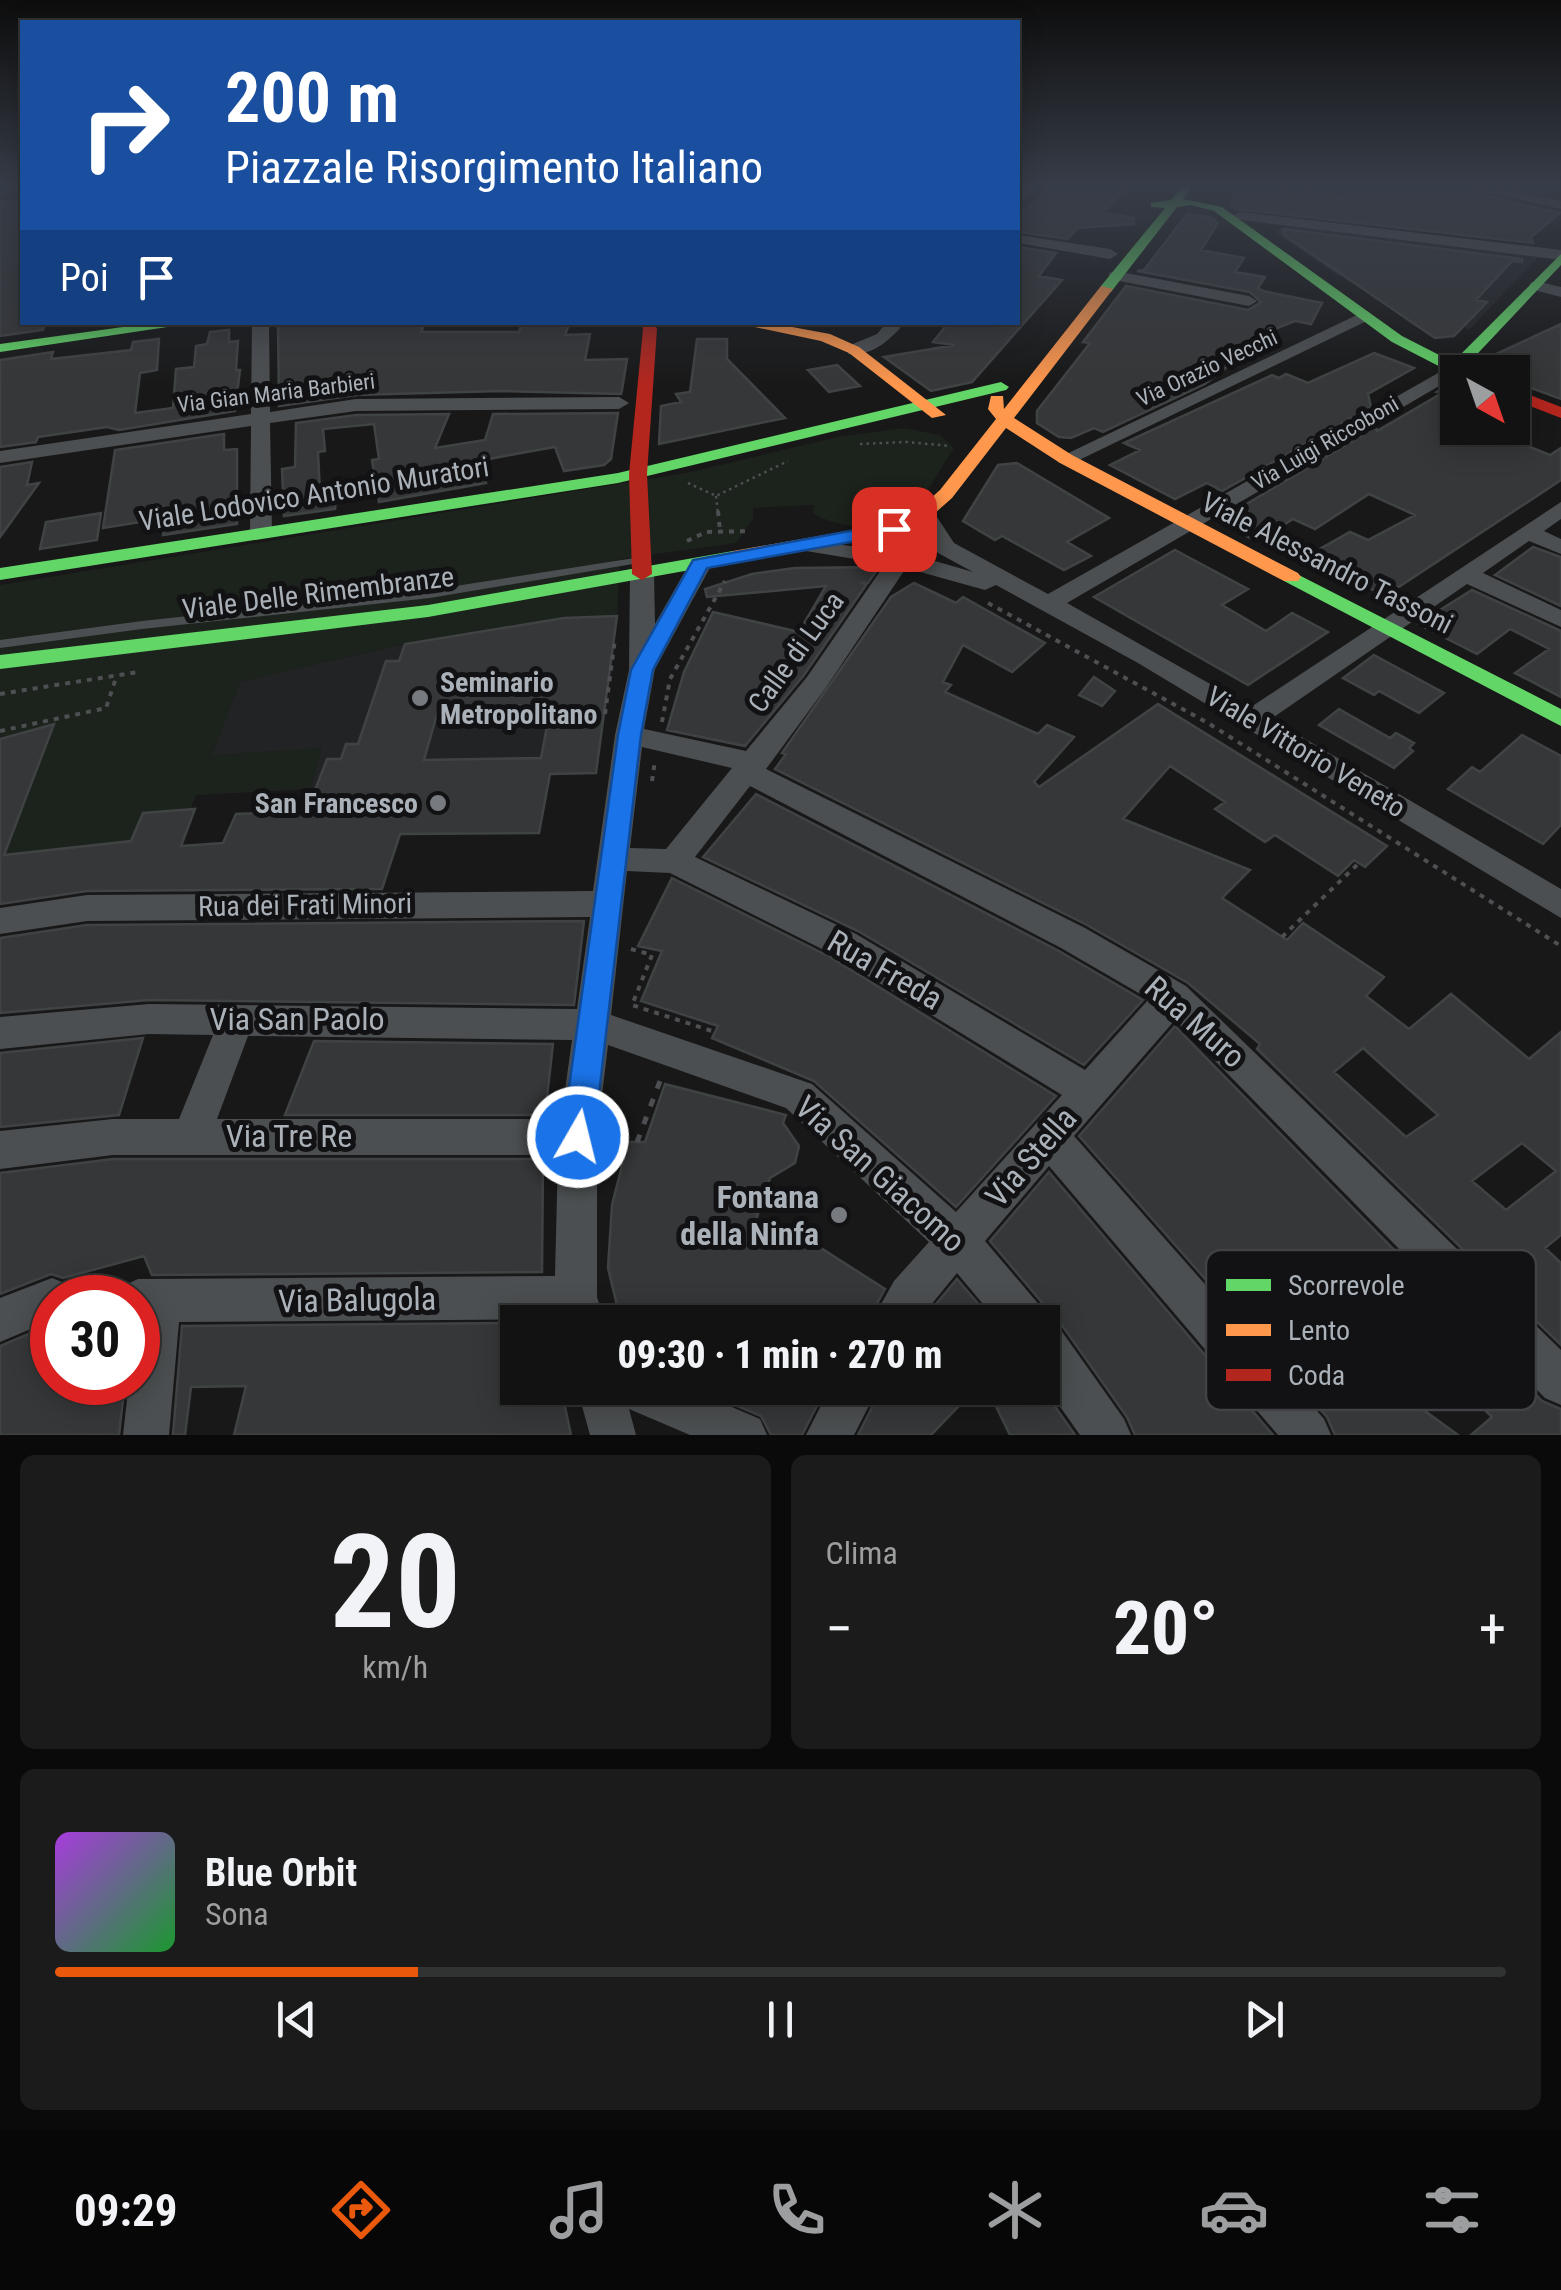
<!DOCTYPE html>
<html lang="it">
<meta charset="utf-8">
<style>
:root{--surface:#121212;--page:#1b1b1b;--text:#f1f3f6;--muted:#9c9e9f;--line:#313232;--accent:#ea580c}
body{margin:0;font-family:"Roboto Condensed",sans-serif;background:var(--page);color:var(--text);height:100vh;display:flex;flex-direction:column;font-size:38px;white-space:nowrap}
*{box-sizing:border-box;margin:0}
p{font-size:32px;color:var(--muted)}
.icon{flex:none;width:55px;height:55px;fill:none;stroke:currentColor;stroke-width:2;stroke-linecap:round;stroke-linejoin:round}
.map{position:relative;height:1435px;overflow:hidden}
.panel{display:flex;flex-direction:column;gap:20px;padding:20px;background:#0a0a0a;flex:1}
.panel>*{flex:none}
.guide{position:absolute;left:20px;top:20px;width:1000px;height:305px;border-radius:0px;box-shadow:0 5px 25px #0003,0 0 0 2px var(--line);background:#1a4fa0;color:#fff;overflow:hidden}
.needle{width:65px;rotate:140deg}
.fabs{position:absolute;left:1440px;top:355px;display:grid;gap:20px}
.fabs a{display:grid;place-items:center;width:90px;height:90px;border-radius:0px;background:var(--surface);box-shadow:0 5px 25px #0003,0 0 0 2px var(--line);font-size:50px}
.speed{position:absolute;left:30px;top:1275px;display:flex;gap:20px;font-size:50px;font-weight:700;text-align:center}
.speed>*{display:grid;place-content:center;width:130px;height:130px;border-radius:50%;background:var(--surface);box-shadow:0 5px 25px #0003,0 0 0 2px var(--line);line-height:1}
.speed .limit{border:15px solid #d22;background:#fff;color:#111}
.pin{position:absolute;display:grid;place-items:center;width:85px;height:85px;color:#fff;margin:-42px;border-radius:20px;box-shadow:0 5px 15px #0006}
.me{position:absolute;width:110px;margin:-55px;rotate:8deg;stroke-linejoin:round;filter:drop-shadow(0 0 8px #0008)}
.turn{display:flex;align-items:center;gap:35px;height:210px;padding:0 40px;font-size:45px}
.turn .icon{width:130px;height:130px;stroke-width:2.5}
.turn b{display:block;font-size:70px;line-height:85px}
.then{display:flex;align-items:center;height:95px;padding:0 40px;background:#0003;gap:20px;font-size:38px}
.big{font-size:75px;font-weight:800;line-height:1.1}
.panel .widget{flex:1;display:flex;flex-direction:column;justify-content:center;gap:15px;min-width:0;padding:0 35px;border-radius:15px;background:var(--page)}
.panel .dial{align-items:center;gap:0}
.dial b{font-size:130px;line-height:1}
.song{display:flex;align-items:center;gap:30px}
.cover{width:120px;height:120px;border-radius:15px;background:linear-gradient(135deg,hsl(280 70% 55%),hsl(130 70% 35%))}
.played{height:10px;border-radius:5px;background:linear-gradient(90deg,var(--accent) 25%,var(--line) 25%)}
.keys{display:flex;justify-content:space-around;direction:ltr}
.heat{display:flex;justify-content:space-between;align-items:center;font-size:55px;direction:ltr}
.panel .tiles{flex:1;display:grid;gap:20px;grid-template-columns:1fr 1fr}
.widget:last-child{grid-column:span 2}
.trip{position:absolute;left:500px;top:1305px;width:560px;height:100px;border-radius:0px;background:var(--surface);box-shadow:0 5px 25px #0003,0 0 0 2px var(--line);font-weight:800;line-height:100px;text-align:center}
.menu{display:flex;height:160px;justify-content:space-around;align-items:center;background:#070707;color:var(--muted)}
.menu .icon{width:70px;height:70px}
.menu .selected{color:var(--accent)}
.menu b{font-size:45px;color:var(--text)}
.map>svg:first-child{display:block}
.built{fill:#222325}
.green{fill:#1c221c}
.building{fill:#363738;stroke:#404344;stroke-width:2.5;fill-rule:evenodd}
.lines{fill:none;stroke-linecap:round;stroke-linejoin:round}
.path-far2{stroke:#4e4f52;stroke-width:2.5;stroke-dasharray:2.5 4;stroke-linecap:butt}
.path-far1{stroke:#4e4f52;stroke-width:4;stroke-dasharray:5 6;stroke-linecap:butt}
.path{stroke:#4e4f52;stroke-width:5;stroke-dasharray:8 11;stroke-linecap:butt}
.lane{fill:#4c4f51;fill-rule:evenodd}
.street{fill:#4c4f51;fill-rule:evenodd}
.fast{fill:#63d668;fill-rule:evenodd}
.slow{fill:#ff974d;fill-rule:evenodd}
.jam{fill:#b3261e;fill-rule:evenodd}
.route{fill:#1a73e8;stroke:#114b97;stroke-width:2.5}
.poi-dot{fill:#777b80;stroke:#121214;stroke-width:4}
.labels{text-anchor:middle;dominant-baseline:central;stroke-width:10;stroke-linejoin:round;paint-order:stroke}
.far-street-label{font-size:22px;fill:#aab1b8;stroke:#121214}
.street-label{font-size:28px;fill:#aab1b8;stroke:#121214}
.poi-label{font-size:28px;font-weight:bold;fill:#aab1b8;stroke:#121214;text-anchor:start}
.near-street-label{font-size:32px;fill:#aab1b8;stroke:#121214}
.near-poi-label{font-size:32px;font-weight:bold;fill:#aab1b8;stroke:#121214;text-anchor:end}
.key{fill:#121214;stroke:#404245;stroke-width:2.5}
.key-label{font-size:28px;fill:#aab1b8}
</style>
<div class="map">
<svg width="1561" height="1435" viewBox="0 0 1561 1435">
<rect width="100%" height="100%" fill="#181818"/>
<path class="built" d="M1295 226 1541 254 1469 330 1386 272 1338 276 1275 233 1278 228Z
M617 616 596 773 196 795 240 681 405 644 564 618Z"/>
<path class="green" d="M903 428 940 435 954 448C941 467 929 493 912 508 885 532 842 531 813 513L814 505 753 508V519L736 543 620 559 617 616C490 620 364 653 240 682L212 755 322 748 311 787 196 795 190 810 143 813 131 841 4 855 30 791 0 795 54 724 0 739V585L691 472 837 437Z"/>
<path class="building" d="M1050 187H1126L1103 213 1134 218V224L1077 228 1068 239 1018 232V216Z
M1245 187 1348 197 1347 187H1461L1464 191 1560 213 1531 237 1533 243 1237 209 1231 205 1238 188Z
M22 199V322H45L43 330 0 336V202Z
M1187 214 1210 217 1218 223 1201 250 1244 258 1235 272 1265 277 1258 288 1263 291 1322 303 1311 324 1295 321 1277 328 1205 384 1103 432 1094 428 1071 438 1059 437 1037 423V411L1090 343 1083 342 1126 286 1248 310 1261 302 1250 292 1137 271 1144 270Z
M1283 229 1522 259V262L1512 261 1476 300 1487 302 1454 336 1435 338 1284 235Z
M1018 247 1056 253 1039 276 1062 280 972 382 931 391 884 357 955 345 933 342 949 322H1018Z
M425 323 421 332H519L521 326 569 324 565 335 590 334 585 360 627 359 622 390 621 394 501 391 356 395 279 406 278 325Z
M1561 324V399L1512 381V372H1478L1476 368 1481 361Z
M229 330V342L238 341 236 370H240L235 411 119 430 107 427 38 437 36 442 0 447V360L53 352 51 359 131 350 133 342 159 339 157 370 140 373 135 413 173 408 176 369 194 367 196 346 207 344 210 332Z
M697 339H727V359L785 418 659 444 661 406 681 402 676 394 690 392Z
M1374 353 1414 368 1368 394 1371 407 1222 491 1207 483 1175 499 1110 465 1140 450 1124 443 1272 375 1279 378 1286 374 1308 383Z
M837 365 860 386 829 392 808 370Z
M1454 381 1458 428H1483L1550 455 1561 448V480L1385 596 1342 574 1350 569 1346 567 1349 565 1318 550 1350 532 1368 540 1415 515 1369 494 1315 529 1293 519 1262 539 1254 540 1218 521 1376 427 1377 431 1442 393 1437 392Z
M618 413 611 459 604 465 564 471 555 447 521 453 479 461 486 483 379 502 372 460 379 459 374 424 323 429 325 451 318 452 320 493 337 490 335 509 284 516 282 469 295 467 296 423 356 415 449 414 435 448 485 440 493 414Z
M224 434V450L237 449V524L163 535 165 518 103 528 115 450Z
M32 462 27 485 39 483 0 537V467Z
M1017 463 1109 518 1067 542 1091 556 1064 570 1002 536 995 540 963 521 998 465Z
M101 513 97 540 40 549 46 522Z
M1533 547 1561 557V606L1495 575Z
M1175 550 1248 589 1222 605 1266 631 1292 613 1328 632 1248 685 1094 597Z
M879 567 868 583H863L866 585 804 675 745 746 667 730 684 672 713 612 799 632 826 586 707 597 705 589 752 574 795 568Z
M914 583 956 603 963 597 1045 643 1012 672 963 645 943 682 951 685 945 692 1038 734 1047 725 1074 737 1034 782 1039 787 1158 704 1387 846 1365 867 1354 860 1338 876 1275 835 1265 842 1215 809 1225 802 1170 766 1123 819 1250 870 1222 898 1287 940 1303 923 1384 977 1366 996 1409 1029 1451 994 1529 1059 1561 1032V1235L1545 1248 1561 1263V1345L1257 1049 1260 1044 1188 983 1087 925 775 769 786 754 782 753 891 597ZM1363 1048 1403 1084 1438 1115 1406 1137 1334 1072ZM1522 1143 1556 1171 1506 1210 1472 1181Z
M1472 590 1561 631V697L1515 673 1549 649 1510 629 1477 654 1418 624Z
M617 616 596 773 550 774 539 833 400 834 382 889 87 891 0 904V739L54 724 4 855 131 841 143 813 195 809 181 846 223 843 236 814 307 811 327 759H341L346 744H358L386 661H399L405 644 564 618ZM551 705 541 758 424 760 439 707Z
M1374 655 1444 693 1419 713 1379 691 1374 695 1343 678Z
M1094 677 1115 691 1102 706 1079 695Z
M1339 709 1390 738 1396 733 1414 743 1409 748 1413 751 1394 768 1319 725Z
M1522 735 1561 756V825L1543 844 1448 789 1472 767 1480 772Z
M756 794 1059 951 1143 1000 1084 1065 858 931 703 857Z
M672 878 830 957 1056 1096 956 1207 814 1081 712 1038 718 1026 641 1001 662 951 638 946Z
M584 921 574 1005 149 1000 0 1013V938L87 925Z
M1175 1026 1542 1401 1561 1409V1435H1471L1492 1417 1384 1307 1358 1332 1388 1361 1379 1370 1416 1395 1414 1403 1458 1435H1335L1327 1417 1079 1136Z
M143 1038 119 1115 0 1127V1053Z
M314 1041 553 1044 545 1115H285Z
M665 1084 786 1115 783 1123 799 1146 795 1163 770 1178 756 1220 802 1236 885 1289 867 1322H621L608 1268 612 1205 628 1142H645Z
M113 1159H543L542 1272 152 1275 144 1256 63 1278 51 1274 0 1294V1173Z
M1049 1172 1273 1435H1135L1127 1417 1061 1324 1051 1319 1044 1305 990 1241Z
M957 1279 994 1322H921Z
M518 1323V1388H561L571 1435H234L246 1386 191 1387 185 1435H173L182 1326Z
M52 1324V1382H125L119 1435H0V1346Z
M695 1388H826L802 1435H771L761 1416Z
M882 1388H976L931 1435H858Z
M987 1388H1042L1075 1435H1010Z"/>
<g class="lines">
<path class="path-far2" d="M0 192 22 188
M860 444 907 442 950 446
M688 483 716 496 788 461
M716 496 718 513"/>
<path class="path-far1" d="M718 511 720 531
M687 541 706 532 751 531
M988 603 1208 723 1561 946
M0 694 138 672
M605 714 615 639
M662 722 670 679 725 581
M0 731 106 708 117 675
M652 781 655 760
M1282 937 1359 863
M631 949 652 955 632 1005 715 1032"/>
<path class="path" d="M637 1142 662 1076"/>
<path class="lane" d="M641 557 647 560 645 562 430 598 142 629 0 648V640L142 621 430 590Z"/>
<path class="street" d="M1026 187H1040L1018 205V194Z
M1465 187H1490L1561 201V209Z
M1240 212 1561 250V260L1235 219 1233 216Z
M1018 235 1110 249 1118 254 1110 259 1018 243Z
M1115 271 1249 296 1257 301 1249 306 1109 279V273Z
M1536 281 1561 287V297L1530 289V283Z
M1361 313 1375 317 1073 463H1059L1056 459Z
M252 322H269L270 412 356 399 619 397 629 403 619 409 356 411 270 423 272 532 261 539 250 532 251 426 0 463V451L251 414Z
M887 322H905C891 340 871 357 848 354V346L877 334Z
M1454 364 1463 369 1458 375 1067 603 1251 707 1561 502V519L1544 531 1561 539V554L1529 541 1483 573 1561 610V627L1467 584 1271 719 1561 889V918L1138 663 996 585 985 590 906 568 825 689 766 769 1085 928 1186 986 1561 1350V1405L1545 1398 1175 1020 1074 1136 1324 1419 1331 1435H1278L1049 1166 985 1241 1041 1307 1048 1322 1058 1326 1124 1419 1131 1435H1080L1042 1381V1322H998L957 1273 917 1322H871L894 1281 929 1242 786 1108 608 1045 597 1137V1297L605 1322H561L560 1319 179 1322 169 1435H123L129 1382H138V1298H118L123 1286 138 1279 555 1276 558 1155H113L0 1169V1131L113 1119H179L213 1035 149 1034 0 1049V1017L149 1004 577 1009 590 917 87 921 0 934V908L87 895 593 891 615 735 629 670 630 574 634 569H650L654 574 655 624 692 559 700 557 712 564 655 669 644 729 746 751 807 677 885 564 800 550 797 545 800 540 894 551 919 514H935L954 543 1048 594ZM927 536 938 553 973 572 914 555ZM642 747 732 768 666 849 630 848ZM750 786 1061 948 1149 999 1085 1070 856 934 695 857ZM627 871 670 873 832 954 1062 1095 956 1212 812 1084 611 1015ZM248 1036 572 1040 561 1119H217Z
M52 1278 67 1284 73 1298H52V1320L0 1342V1298Z
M577 1388H687L760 1419 767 1435H690L629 1409 636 1435H590Z
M830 1388H878L854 1435H806Z"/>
<path class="fast" d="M1182 187H1192L1183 199 1222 207 1402 336 1453 362 1561 254V265L1464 368 1468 372H1458V376L1392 342 1214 211 1191 205 1177 207 1111 292H1101V286L1165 208 1151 207V203L1171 200Z
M159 322H201L0 352V344Z
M1001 382 1009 387 1006 390 618 483 0 580V568L618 473Z
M733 551 743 557 740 561 428 617 0 669V655L428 605Z
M1291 571 1561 709V726L1284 581 1281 577 1284 573Z"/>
<path class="slow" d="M1101 286 1113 289 1014 418 1072 455 1298 573 1301 577 1298 581H1284L1060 463 1006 428 952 498 917 529 726 561 723 557 733 551 905 521 940 490 996 419 988 409 991 396H1003L1004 409Z
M731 322H765L830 334 859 347 946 415 932 418 849 353 821 341Z"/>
<path class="jam" d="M640 322H654L657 329 647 474 652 574 642 580 632 574 629 474 643 329Z
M1512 388 1561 407V418L1512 399Z"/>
</g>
<linearGradient id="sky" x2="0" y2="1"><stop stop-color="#0d0d0d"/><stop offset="0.48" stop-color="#373d48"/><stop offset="1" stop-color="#373d48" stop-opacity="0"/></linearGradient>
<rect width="1561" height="387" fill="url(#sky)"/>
<path class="route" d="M894 523 901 525V533L707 568 653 670 641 735 594 1137 590 1147 578 1152 567 1147 562 1137 618 735 631 670 693 560Z"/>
<g class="poi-dot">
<circle cx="420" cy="698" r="10"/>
<circle cx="438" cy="803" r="10"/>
<circle cx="839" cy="1215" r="10"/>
</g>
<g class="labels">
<g class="far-street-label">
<text transform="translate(1207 368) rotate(-25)">Via Orazio Vecchi</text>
<text transform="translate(276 393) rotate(-7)">Via Gian Maria Barbieri</text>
<text transform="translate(1325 443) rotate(-30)">Via Luigi Riccoboni</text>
</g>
<g class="street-label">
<text transform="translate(314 494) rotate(-9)">Viale Lodovico Antonio Muratori</text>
<text transform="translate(1327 563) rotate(27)">Viale Alessandro Tassoni</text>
<text transform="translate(318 593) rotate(-7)">Viale Delle Rimembranze</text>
<text transform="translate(796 652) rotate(-54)">Calle di Luca</text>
<text transform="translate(1306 752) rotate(31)">Viale Vittorio Veneto</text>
<text transform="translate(305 905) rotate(-1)">Rua dei Frati Minori</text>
</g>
<g class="poi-label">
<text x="440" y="682">Seminario<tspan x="440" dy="32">Metropolitano</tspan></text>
<text x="418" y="803" text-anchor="end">San Francesco</text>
</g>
<g class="near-street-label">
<text transform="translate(885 970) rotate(30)">Rua Freda</text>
<text x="297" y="1019">Via San Paolo</text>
<text transform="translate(1195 1022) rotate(41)">Rua Muro</text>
<text x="289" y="1136">Via Tre Re</text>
<text transform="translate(1031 1157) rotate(-49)">Via Stella</text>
<text transform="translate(880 1174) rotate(42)">Via San Giacomo</text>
<text transform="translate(357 1300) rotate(-1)">Via Balugola</text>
</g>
<g class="near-poi-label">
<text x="819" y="1197">Fontana<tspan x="819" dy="37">della Ninfa</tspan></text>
</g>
</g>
<rect x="1206" y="1250" width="330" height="160" rx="15" class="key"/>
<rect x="1226" y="1279" width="45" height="12" fill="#63d668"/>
<rect x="1226" y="1324" width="45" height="12" fill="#ff974d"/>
<rect x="1226" y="1369" width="45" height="12" fill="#b3261e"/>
<g class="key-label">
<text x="1288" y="1295">Scorrevole</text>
<text x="1288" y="1340">Lento</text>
<text x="1288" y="1385">Coda</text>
</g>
</svg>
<div class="fabs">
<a><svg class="needle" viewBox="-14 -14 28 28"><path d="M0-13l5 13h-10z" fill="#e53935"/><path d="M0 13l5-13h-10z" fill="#9c9e9f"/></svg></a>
</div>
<div class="speed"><div class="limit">30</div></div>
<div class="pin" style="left:894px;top:529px;background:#d93025"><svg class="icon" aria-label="arrive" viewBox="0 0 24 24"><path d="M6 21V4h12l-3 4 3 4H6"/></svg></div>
<svg class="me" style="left:578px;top:1137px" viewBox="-20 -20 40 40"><circle r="17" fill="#1a73e8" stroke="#fff" stroke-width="3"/><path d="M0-11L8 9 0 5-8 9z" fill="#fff"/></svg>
<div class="trip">09:30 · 1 min · 270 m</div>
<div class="guide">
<div class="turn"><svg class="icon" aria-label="right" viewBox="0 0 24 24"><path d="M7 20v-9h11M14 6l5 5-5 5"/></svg><div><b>200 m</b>Piazzale Risorgimento Italiano</div></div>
<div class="then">Poi<svg class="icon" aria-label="arrive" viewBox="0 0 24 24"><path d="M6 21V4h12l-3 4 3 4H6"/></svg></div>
</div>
</div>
<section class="panel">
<div class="tiles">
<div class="widget dial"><b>20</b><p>km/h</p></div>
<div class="widget"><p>Clima</p>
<div class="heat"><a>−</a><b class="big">20°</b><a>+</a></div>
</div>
<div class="widget">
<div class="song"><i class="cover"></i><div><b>Blue Orbit</b><p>Sona</p></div></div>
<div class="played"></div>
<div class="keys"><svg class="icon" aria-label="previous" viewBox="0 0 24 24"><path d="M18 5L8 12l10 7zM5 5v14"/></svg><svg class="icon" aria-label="pause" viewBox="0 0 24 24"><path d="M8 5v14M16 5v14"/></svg><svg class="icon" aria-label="next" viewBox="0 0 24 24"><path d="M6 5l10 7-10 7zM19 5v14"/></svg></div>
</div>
</div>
</section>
<nav class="menu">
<b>09:29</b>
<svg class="icon selected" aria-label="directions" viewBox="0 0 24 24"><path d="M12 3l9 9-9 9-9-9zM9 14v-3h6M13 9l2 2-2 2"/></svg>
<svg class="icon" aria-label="music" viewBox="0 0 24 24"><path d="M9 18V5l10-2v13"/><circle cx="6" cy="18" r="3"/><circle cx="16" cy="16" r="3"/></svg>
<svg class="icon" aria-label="phone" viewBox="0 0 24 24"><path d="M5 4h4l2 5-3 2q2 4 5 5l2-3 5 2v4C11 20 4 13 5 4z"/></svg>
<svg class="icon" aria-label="climate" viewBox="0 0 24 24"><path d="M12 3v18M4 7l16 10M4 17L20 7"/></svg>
<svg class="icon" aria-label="car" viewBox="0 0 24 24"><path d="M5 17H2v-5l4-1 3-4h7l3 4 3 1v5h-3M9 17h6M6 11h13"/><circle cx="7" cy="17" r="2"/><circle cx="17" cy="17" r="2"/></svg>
<svg class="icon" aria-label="filters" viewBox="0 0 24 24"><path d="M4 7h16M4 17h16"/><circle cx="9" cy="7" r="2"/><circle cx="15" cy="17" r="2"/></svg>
</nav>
